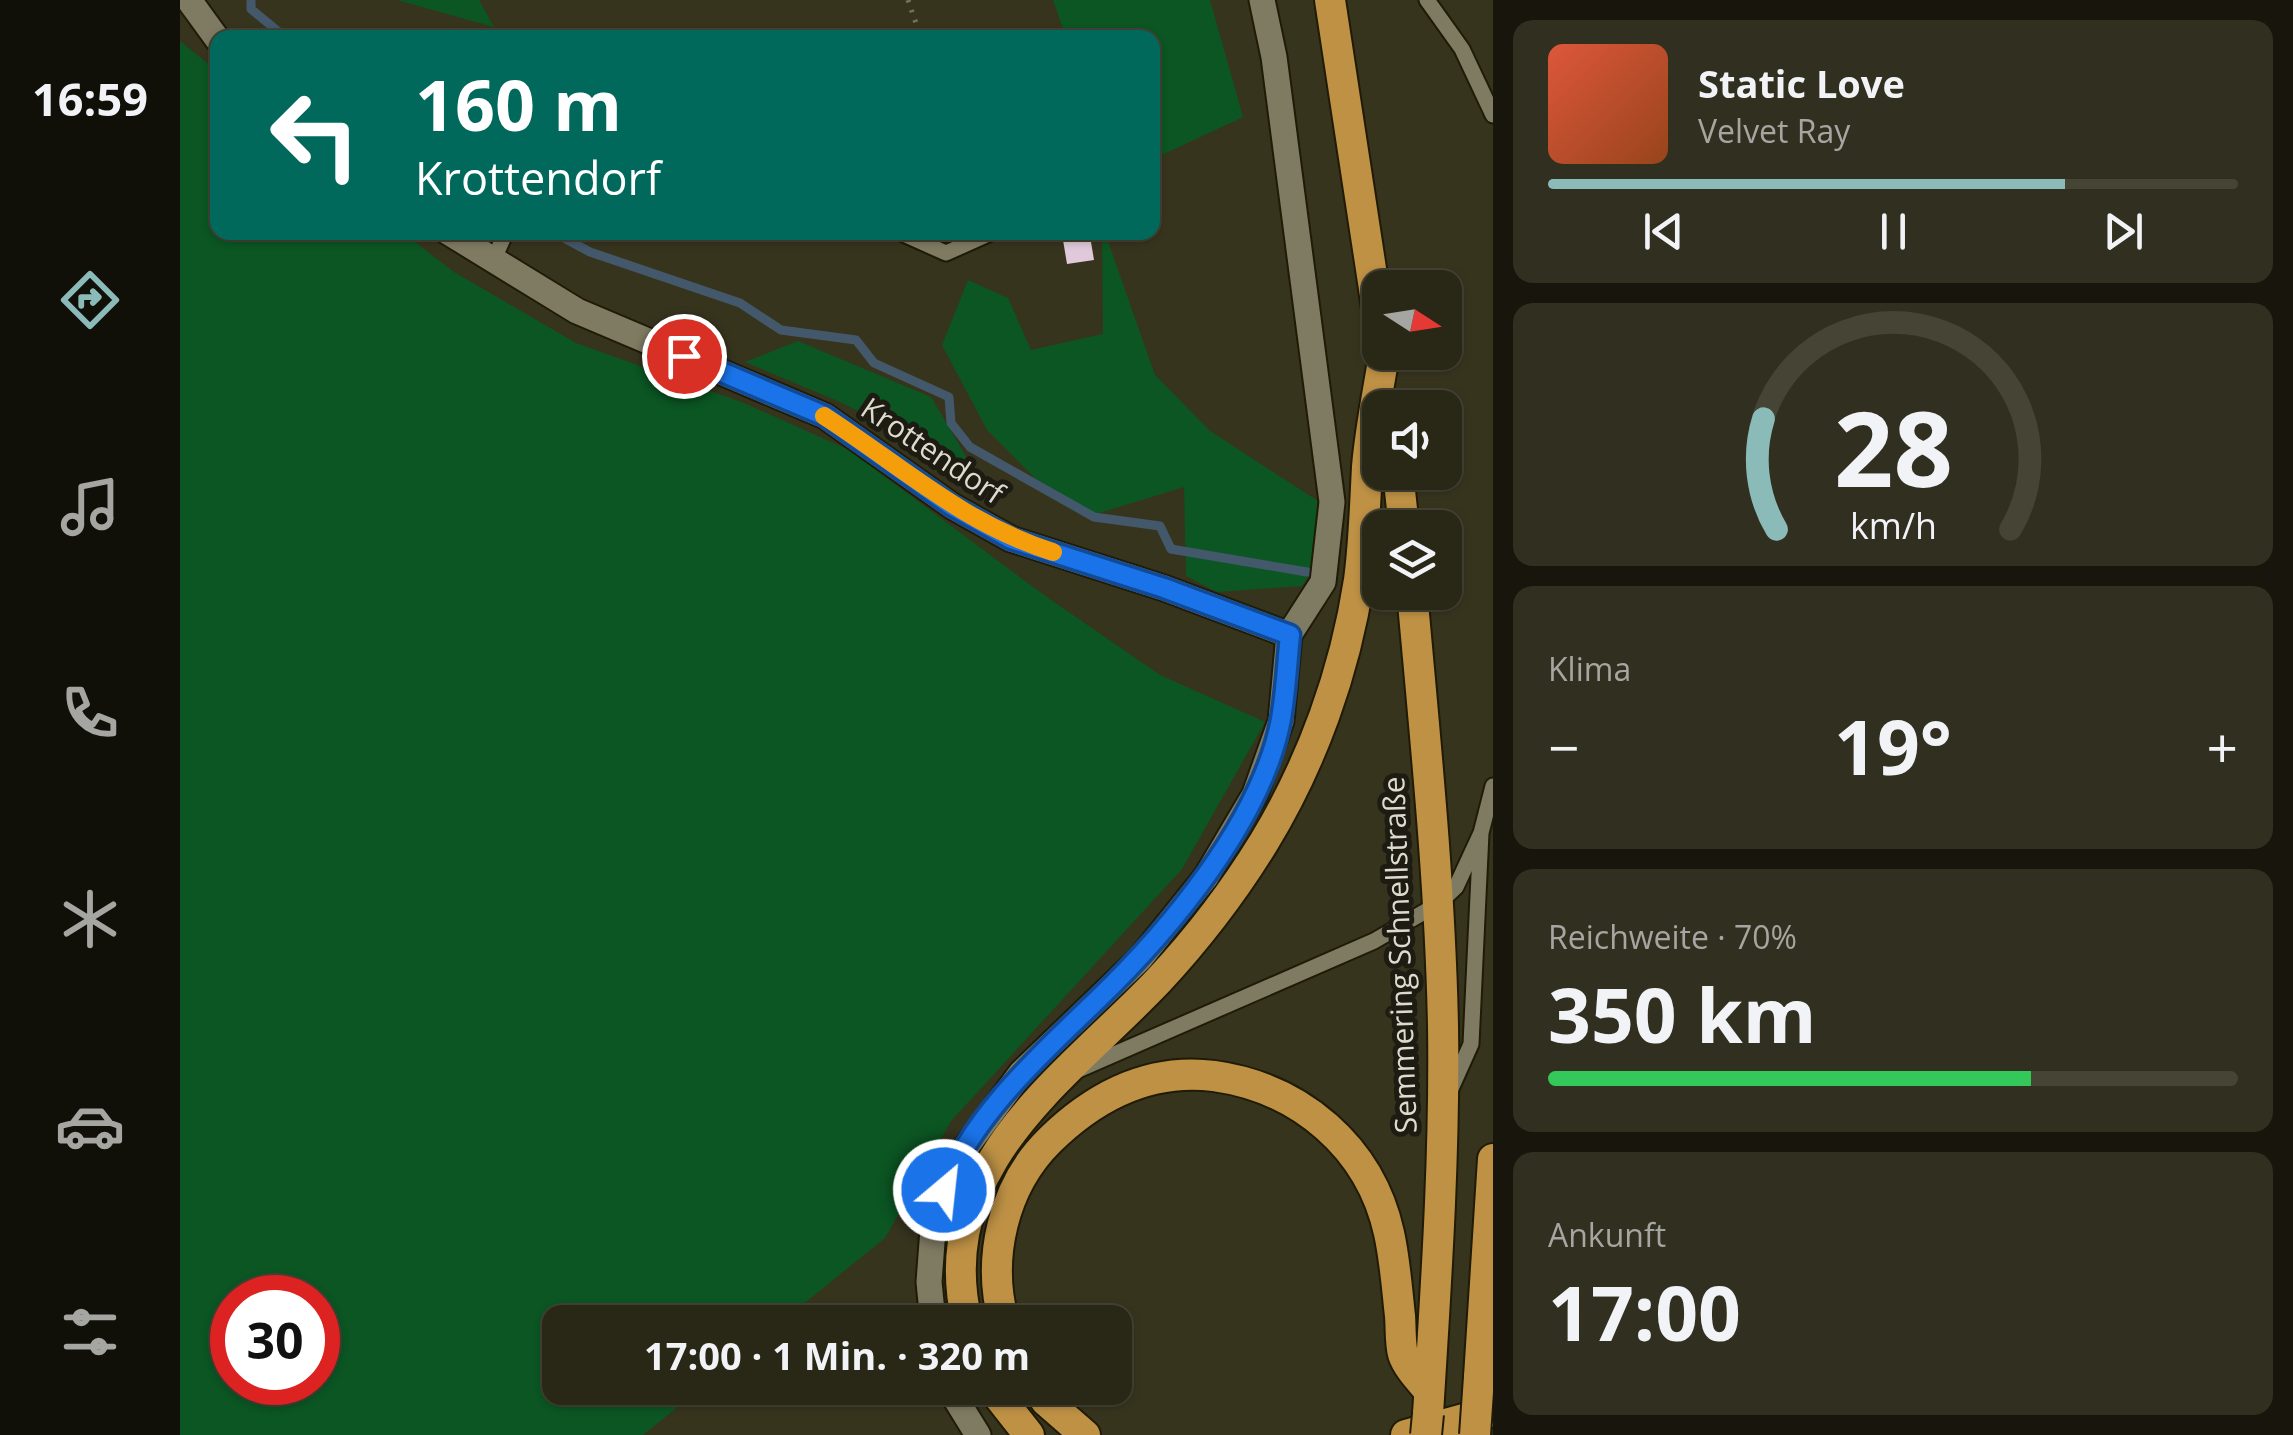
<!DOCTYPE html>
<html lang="de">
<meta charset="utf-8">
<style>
:root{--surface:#292716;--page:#312f1f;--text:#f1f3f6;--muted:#a5a5a1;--line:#454435;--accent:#8bbbb9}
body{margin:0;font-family:"Open Sans",sans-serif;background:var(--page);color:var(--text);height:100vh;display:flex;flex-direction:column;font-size:38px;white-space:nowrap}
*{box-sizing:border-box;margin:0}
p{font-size:32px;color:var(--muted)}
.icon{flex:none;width:55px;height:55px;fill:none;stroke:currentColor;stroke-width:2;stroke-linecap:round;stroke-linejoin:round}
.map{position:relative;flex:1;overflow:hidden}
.panel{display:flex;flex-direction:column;gap:20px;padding:20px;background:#17150c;width:800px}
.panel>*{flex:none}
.hud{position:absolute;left:30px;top:30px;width:950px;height:210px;border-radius:20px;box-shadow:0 2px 8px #0004,0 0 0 2px var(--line);background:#00695c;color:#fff;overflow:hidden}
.needle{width:65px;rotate:102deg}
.controls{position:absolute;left:1182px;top:270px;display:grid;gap:20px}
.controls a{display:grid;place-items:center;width:100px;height:100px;border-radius:20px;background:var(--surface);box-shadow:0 2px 8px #0004,0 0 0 2px var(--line);font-size:50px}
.speed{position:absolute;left:30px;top:1275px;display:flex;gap:20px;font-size:50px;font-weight:700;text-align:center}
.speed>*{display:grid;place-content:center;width:130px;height:130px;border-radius:50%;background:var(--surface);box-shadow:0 2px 8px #0004,0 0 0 2px var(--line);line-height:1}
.speed .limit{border:15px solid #d22;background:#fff;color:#111}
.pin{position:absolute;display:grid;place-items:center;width:85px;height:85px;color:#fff;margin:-42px;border:5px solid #fff;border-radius:50%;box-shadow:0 2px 10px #0007}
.me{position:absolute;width:110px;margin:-55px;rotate:28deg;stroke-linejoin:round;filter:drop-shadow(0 0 8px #0008)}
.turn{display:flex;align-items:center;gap:35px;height:210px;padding:0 40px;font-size:45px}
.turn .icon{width:130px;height:130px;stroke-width:2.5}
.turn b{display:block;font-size:70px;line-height:85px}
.big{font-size:75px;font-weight:700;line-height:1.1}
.panel .tile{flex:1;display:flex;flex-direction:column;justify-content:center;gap:15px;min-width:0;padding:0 35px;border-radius:20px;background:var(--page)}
.panel .dial{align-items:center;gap:0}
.dial svg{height:260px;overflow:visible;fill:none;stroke:var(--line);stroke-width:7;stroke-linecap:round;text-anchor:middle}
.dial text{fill:var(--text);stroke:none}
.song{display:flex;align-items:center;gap:30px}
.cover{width:120px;height:120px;border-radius:15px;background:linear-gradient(135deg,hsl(10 70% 55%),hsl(20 70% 35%))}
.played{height:10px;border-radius:5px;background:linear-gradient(90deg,var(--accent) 75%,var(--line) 75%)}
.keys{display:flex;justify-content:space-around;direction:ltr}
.heat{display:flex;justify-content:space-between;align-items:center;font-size:55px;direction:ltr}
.charge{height:15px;border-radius:8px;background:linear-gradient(90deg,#34c759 70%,var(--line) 0)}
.trip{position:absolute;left:362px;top:1305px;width:590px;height:100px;border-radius:20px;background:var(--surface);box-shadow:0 2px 8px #0004,0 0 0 2px var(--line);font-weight:700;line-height:100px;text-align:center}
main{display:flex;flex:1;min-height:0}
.menu{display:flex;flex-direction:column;width:180px;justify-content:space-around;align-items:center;background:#101009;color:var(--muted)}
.menu .icon{width:70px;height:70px}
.menu .active{color:var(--accent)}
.menu b{font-size:45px;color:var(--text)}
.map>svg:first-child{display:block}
.green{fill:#0b5623;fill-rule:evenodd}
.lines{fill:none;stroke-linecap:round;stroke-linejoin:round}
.stream{stroke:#44586b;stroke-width:9}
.building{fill:#e0c9da}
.lane-casing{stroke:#1f1b06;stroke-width:19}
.street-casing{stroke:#1f1b06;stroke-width:29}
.highway-casing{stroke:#1f1b06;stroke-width:34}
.path{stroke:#73715e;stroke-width:5;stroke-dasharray:2.5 8;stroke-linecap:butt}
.lane{stroke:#7f7b63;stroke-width:15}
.street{stroke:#7f7b63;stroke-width:25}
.highway{stroke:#be9145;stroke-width:30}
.highway-bridge-casing{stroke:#1f1b06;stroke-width:34;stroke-linecap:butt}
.highway-bridge{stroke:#be9145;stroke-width:30}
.route-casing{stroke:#114b97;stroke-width:25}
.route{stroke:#1a73e8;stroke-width:18}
.slow{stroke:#f59e0b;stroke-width:18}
.labels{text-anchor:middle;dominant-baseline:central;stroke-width:10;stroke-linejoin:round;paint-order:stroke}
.street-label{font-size:30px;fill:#dddbce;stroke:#1d1b12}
</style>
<main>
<nav class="menu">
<b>16:59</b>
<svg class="icon active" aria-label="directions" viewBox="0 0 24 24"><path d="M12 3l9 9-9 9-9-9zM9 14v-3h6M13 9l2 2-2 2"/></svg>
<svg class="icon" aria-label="music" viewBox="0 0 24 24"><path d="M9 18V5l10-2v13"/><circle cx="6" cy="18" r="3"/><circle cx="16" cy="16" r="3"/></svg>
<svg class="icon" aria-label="phone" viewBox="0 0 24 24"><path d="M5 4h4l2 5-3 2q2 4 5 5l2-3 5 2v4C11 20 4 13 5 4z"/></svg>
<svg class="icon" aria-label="climate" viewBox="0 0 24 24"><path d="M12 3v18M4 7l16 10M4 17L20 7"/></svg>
<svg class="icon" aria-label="car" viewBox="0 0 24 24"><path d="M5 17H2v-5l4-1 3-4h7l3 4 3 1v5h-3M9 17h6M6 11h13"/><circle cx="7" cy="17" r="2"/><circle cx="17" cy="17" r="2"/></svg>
<svg class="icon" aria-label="filters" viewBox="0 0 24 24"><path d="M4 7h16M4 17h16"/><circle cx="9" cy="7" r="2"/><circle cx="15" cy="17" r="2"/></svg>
</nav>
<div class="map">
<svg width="1313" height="1435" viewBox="0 0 1313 1435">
<rect width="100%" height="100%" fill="#37341e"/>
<path class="green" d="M217 0H299L314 27Z
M873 0H1030L1063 117 973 159 972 38 886 37Z
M0 41 37 71 38 232 223 233 274 272 396 343 564 403 669 450 864 595 980 675 1085 722 1002 869 771 1121 705 1238 601 1322H380V1388H521L463 1435H0ZM52 1298H138V1382H52Z
M922 233H925L975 375 1030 431 1138 501 1133 569 1122 586 1037 592 1006 576 1004 487 916 514 856 479 807 430 762 345 788 280 828 298 851 350 923 334Z
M618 341 751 397 794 470 814 485 790 492 734 439 660 402 565 362Z"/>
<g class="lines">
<path class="stream" d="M71 0V9L106 38
M373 232 410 252 560 303 601 330 676 340 694 363 769 397 771 423 790 447 914 517 980 526 991 549 1127 572"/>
</g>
<path class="building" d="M910 236 914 260 887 264 883 240Z"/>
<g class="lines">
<defs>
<path id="lane" d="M1247 0 1282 49 1313 115
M719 232 766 253 813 232
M313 261 326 232
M898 1070 1194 941 1258 904 1276 887 1301 833
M1270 1091 1291 1044 1301 833 1313 786"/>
<path id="street" d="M9 0 38 40
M268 232 397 311 645 416 772 506 831 539 984 588 1109 635
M753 1322 749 1282 754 1216 773 1165 841 1073 960 959 1026 877 1075 794 1101 721 1109 635 1143 582 1152 502 1094 57 1082 0
M769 1388 798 1435"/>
<path id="highway" d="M1150 0 1200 328
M1218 472 1224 528
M1232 592C1245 737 1260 881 1263 1026 1265 1155 1256 1285 1248 1414
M787 1322C750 1165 885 1079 979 980 1019 937 1054 891 1084 842 1132 763 1165 672 1179 580 1184 543 1185 505 1187 467 1190 430 1198 392 1204 355
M824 1322C806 1259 823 1186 870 1140 915 1096 970 1068 1034 1076 1120 1088 1190 1147 1209 1233 1215 1260 1217 1289 1220 1316 1221 1328 1220 1343 1223 1354 1227 1367 1241 1381 1249 1391
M1299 1377 1313 1159
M812 1388 849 1435
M857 1388 866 1401 905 1435
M1226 1435 1313 1411"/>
</defs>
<use href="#lane" class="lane-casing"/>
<use href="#street" class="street-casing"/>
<use href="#highway" class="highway-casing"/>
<path class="path" d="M728 0 741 38"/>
<use href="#lane" class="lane"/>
<use href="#street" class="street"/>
<use href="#highway" class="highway"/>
<defs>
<path id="highway-bridge" d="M1246 1435 1248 1414
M1295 1435 1299 1377"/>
</defs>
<use href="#highway-bridge" class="highway-bridge-casing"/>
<use href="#highway-bridge" class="highway-bridge"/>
</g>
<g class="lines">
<defs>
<path id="route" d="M504 356 645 416 772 506 831 539 984 588 1110 635C1107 663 1106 691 1101 719 1082 821 988 932 915 1002 860 1055 791 1117 764 1190"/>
</defs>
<use href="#route" class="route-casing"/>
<use href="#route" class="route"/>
<path class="slow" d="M644 416C722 466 782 523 873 552"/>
</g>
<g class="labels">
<g class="street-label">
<text transform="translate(753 450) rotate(34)">Krottendorf</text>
<text transform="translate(1219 955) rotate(-92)">Semmering Schnellstraße</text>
</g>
</g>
</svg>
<div class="controls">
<a><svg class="needle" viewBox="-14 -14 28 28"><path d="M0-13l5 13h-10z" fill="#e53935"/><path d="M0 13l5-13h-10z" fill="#a5a5a1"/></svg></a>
<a><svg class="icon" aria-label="sound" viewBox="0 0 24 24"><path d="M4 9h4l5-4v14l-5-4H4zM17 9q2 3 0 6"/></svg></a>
<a><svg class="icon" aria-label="layers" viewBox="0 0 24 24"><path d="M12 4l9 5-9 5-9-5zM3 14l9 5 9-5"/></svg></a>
</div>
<div class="speed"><div class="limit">30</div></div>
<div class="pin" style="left:504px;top:356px;background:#d93025"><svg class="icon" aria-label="arrive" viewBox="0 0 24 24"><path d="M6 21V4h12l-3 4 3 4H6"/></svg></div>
<svg class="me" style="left:764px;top:1190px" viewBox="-20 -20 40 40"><circle r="17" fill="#1a73e8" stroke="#fff" stroke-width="3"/><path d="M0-11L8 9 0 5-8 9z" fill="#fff"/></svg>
<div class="trip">17:00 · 1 Min. · 320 m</div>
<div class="hud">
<div class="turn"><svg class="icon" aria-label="left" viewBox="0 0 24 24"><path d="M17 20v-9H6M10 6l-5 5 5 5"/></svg><div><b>160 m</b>Krottendorf</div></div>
</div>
</div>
<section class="panel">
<div class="tile">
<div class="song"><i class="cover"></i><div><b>Static Love</b><p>Velvet Ray</p></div></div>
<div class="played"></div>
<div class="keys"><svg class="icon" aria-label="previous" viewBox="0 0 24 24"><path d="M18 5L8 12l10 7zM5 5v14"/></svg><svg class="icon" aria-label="pause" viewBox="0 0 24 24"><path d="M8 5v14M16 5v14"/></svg><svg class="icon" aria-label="next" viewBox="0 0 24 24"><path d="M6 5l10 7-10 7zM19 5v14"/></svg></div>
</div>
<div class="tile dial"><svg viewBox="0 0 100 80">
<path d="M14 69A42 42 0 1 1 86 69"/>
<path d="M14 69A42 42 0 0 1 10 35" stroke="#8bbbb9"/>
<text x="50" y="56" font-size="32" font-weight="700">28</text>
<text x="50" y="72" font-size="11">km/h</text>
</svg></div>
<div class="tile"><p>Klima</p>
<div class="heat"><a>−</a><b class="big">19°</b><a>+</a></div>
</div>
<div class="tile"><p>Reichweite · 70%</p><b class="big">350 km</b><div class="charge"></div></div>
<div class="tile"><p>Ankunft</p><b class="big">17:00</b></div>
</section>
</main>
